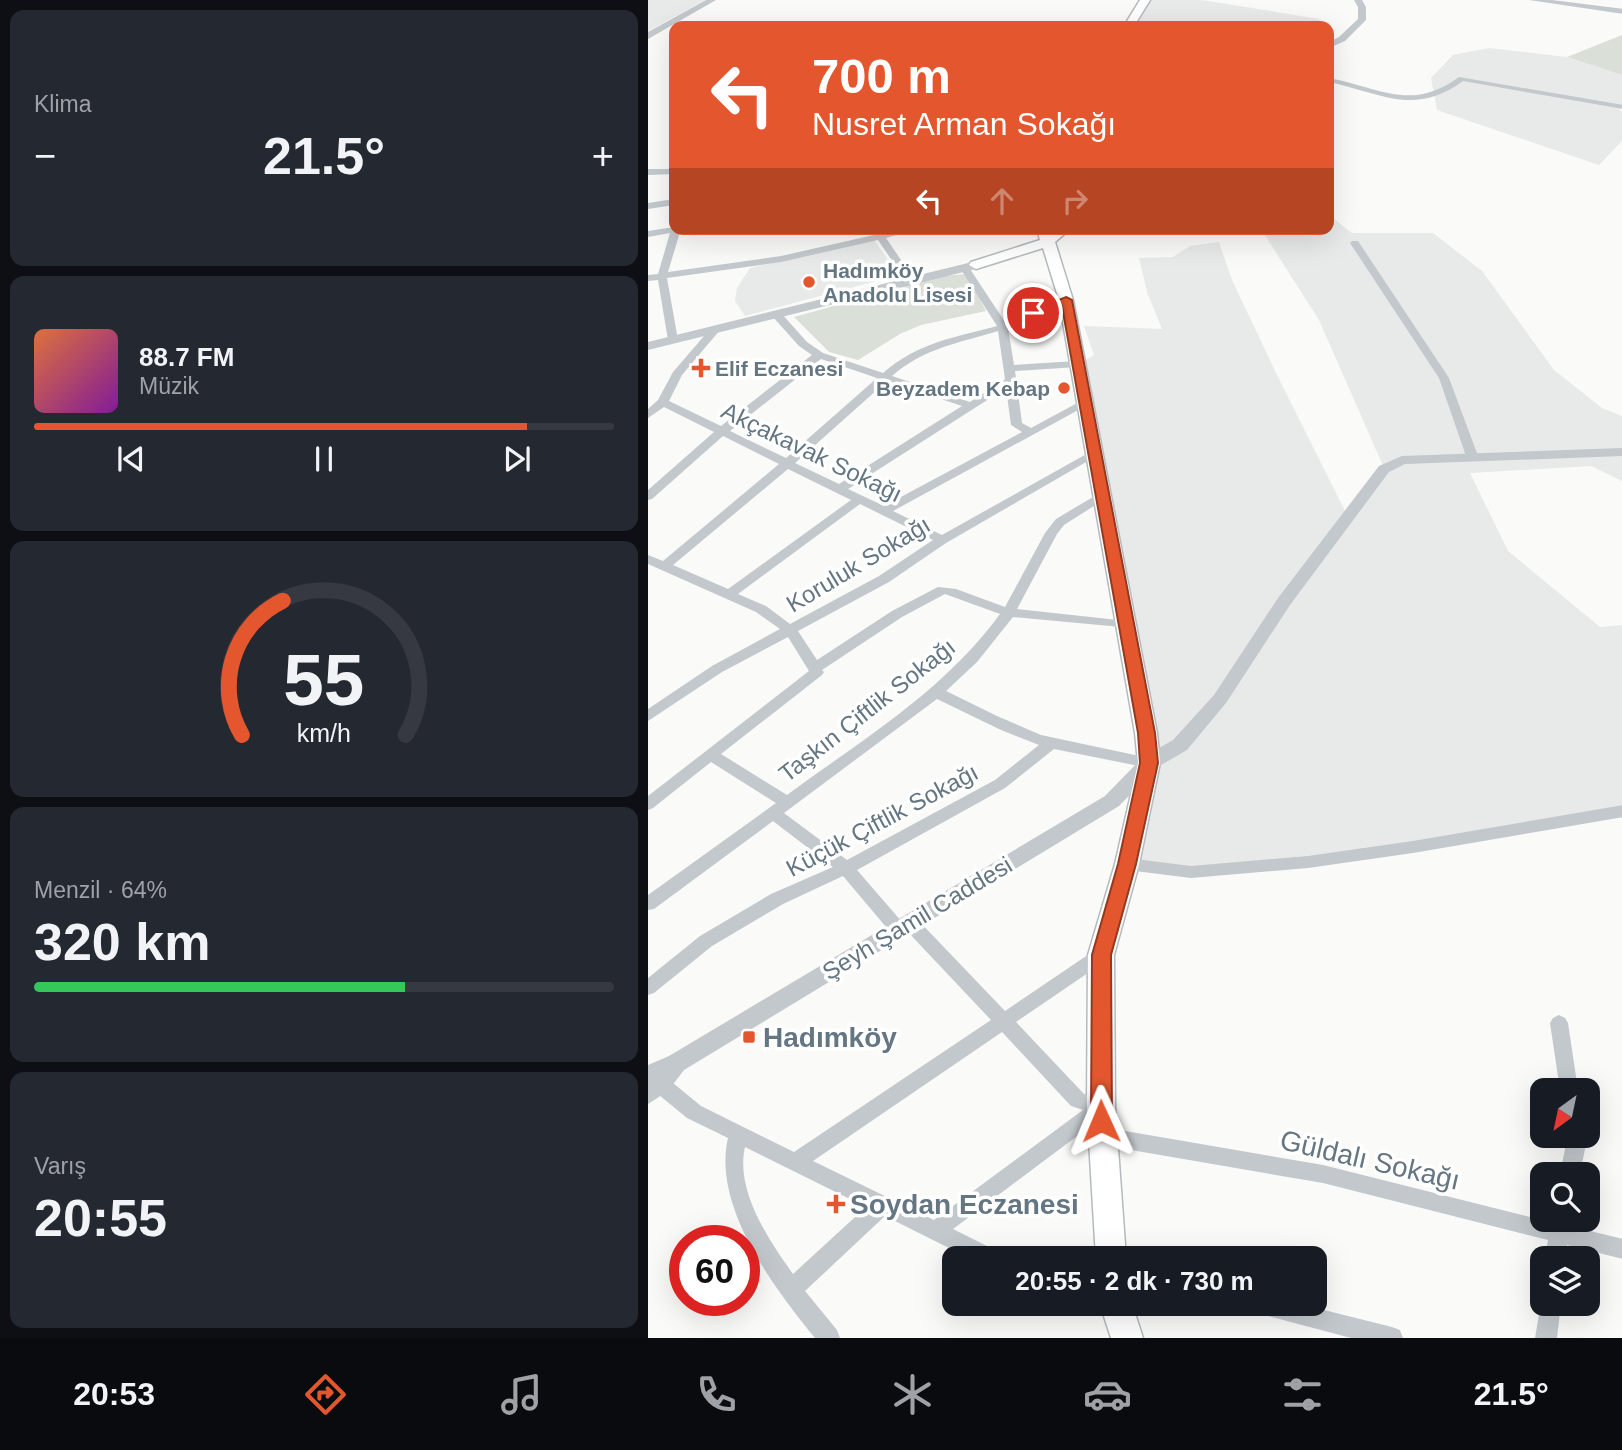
<!DOCTYPE html>
<html lang="tr">
<meta charset="utf-8">
<style>
:root{--surface:#171b24;--page:#242831;--text:#f1f3f6;--muted:#9ea1a6;--line:#363941;--accent:#e4572e}
body{margin:0;font-family:Helvetica,sans-serif;background:var(--page);color:var(--text);height:100vh;display:flex;flex-direction:column;font-size:26px;white-space:nowrap}
*{box-sizing:border-box;margin:0}
p{font-size:23px;color:var(--muted)}
.icon{flex:none;width:38px;height:38px;fill:none;stroke:currentColor;stroke-width:2;stroke-linecap:round;stroke-linejoin:round}
.map{position:relative;flex:1;overflow:hidden}
.side{display:flex;flex-direction:column;gap:10px;padding:10px;background:#0d0f14;width:648px}
.side>*{flex:none}
.hud{position:absolute;left:21px;top:21px;width:665px;height:214px;border-radius:14px;box-shadow:0 7px 28px #0002;background:#e4572e;color:#fff;overflow:hidden}
.needle{width:46px;rotate:213deg}
.controls{position:absolute;left:882px;top:1078px;display:grid;gap:14px}
.controls a{display:grid;place-items:center;width:70px;height:70px;border-radius:14px;background:var(--surface);box-shadow:0 7px 28px #0002;font-size:35px}
.speed{position:absolute;left:21px;top:1225px;display:flex;gap:14px;font-size:35px;font-weight:700;text-align:center}
.speed>*{display:grid;place-content:center;width:91px;height:91px;border-radius:50%;background:var(--surface);box-shadow:0 7px 28px #0002;line-height:1}
.speed .limit{border:10px solid #d22;background:#fff;color:#111}
.pin{position:absolute;display:grid;place-items:center;width:60px;height:60px;color:#fff;margin:-30px;border:4px solid #fff;border-radius:50%;box-shadow:0 2px 7px #0007}
.me{position:absolute;width:77px;margin:-38px;rotate:359deg;stroke-linejoin:round;filter:drop-shadow(0 0 5px #0008)}
.turn{display:flex;align-items:center;gap:24px;height:147px;padding:0 28px;font-size:32px}
.turn .icon{width:91px;height:91px;stroke-width:2.5}
.turn b{display:block;font-size:49px;line-height:60px}
.lanes{display:flex;align-items:center;height:66px;padding:0 28px;background:#0003;justify-content:center;gap:35px;direction:ltr}
.lanes .off{opacity:.35}
.big{font-size:52px;font-weight:600;line-height:1.1}
.side .tile{flex:1;display:flex;flex-direction:column;justify-content:center;gap:10px;min-width:0;padding:0 24px;border-radius:14px;background:var(--page)}
.side .dial{align-items:center;gap:0}
.dial svg{height:182px;overflow:visible;fill:none;stroke:var(--line);stroke-width:7;stroke-linecap:round;text-anchor:middle}
.dial text{fill:var(--text);stroke:none}
.song{display:flex;align-items:center;gap:21px}
.cover{width:84px;height:84px;border-radius:10px;background:linear-gradient(135deg,hsl(20 70% 55%),hsl(290 70% 35%))}
.played{height:7px;border-radius:4px;background:linear-gradient(90deg,var(--accent) 85%,var(--line) 85%)}
.keys{display:flex;justify-content:space-around;direction:ltr}
.heat{display:flex;justify-content:space-between;align-items:center;font-size:38px;direction:ltr}
.charge{height:10px;border-radius:5px;background:linear-gradient(90deg,#34c759 64%,var(--line) 0)}
.trip{position:absolute;left:294px;top:1246px;width:385px;height:70px;border-radius:14px;background:var(--surface);box-shadow:0 7px 28px #0002;font-weight:600;line-height:70px;text-align:center}
.tabs{display:flex;height:112px;justify-content:space-around;align-items:center;background:#090b0e;color:var(--muted)}
.tabs .icon{width:49px;height:49px}
.tabs .active{color:var(--accent)}
.tabs b{font-size:32px;color:var(--text)}
main{display:flex;flex:1;min-height:0}
.map>svg:first-child{display:block}
.built{fill:#e8e9e9}
.green{fill:#dadfd7}
.lines{fill:none;stroke-linecap:round;stroke-linejoin:round}
.primary-casing{stroke:#b5babe;stroke-width:3}
.minor{fill:#c3c8cc;fill-rule:evenodd}
.tertiary{fill:#c3c8cc;fill-rule:evenodd}
.primary{fill:#fff;fill-rule:evenodd}
.route{fill:#e4572e;stroke:#94391e;stroke-width:2}
.poi-dot{fill:#e4572e;stroke:#fff;stroke-width:2.5}
.labels{text-anchor:middle;dominant-baseline:central;stroke-width:7;stroke-linejoin:round;paint-order:stroke}
.far-poi-label{font-size:21px;font-weight:bold;fill:#657683;stroke:#fff;text-anchor:start}
.street-label{font-size:24px;fill:#657683;stroke:#fff}
.near-poi-label{font-size:28px;font-weight:bold;fill:#657683;stroke:#fff;text-anchor:start}
.near-street-label{font-size:28px;fill:#657683;stroke:#fff}
</style>
<main>
<section class="side">
<div class="tile"><p>Klima</p>
<div class="heat"><a>−</a><b class="big">21.5°</b><a>+</a></div>
</div>
<div class="tile">
<div class="song"><i class="cover"></i><div><b>88.7 FM</b><p>Müzik</p></div></div>
<div class="played"></div>
<div class="keys"><svg class="icon" aria-label="previous" viewBox="0 0 24 24"><path d="M18 5L8 12l10 7zM5 5v14"/></svg><svg class="icon" aria-label="pause" viewBox="0 0 24 24"><path d="M8 5v14M16 5v14"/></svg><svg class="icon" aria-label="next" viewBox="0 0 24 24"><path d="M6 5l10 7-10 7zM19 5v14"/></svg></div>
</div>
<div class="tile dial"><svg viewBox="0 0 100 80">
<path d="M14 69A42 42 0 1 1 86 69"/>
<path d="M14 69A42 42 0 0 1 32 10" stroke="#e4572e"/>
<text x="50" y="56" font-size="32" font-weight="700">55</text>
<text x="50" y="72" font-size="11">km/h</text>
</svg></div>
<div class="tile"><p>Menzil · 64%</p><b class="big">320 km</b><div class="charge"></div></div>
<div class="tile"><p>Varış</p><b class="big">20:55</b></div>
</section>
<div class="map">
<svg width="975" height="1338" viewBox="0 0 975 1338">
<rect width="100%" height="100%" fill="#fafaf8"/>
<path class="built" d="M0 0H57L0 31Z
M502 0H554L671 19 674 26H486Z
M841 48 919 57 974 75V107L971 110 974 111V141L951 165 789 110 783 78 805 55Z
M681 215 704 233H785L834 271 906 370 954 408 974 416V481L943 466 822 473 860 551 952 627 974 625V811L765 847 543 872 479 864 506 765 436 361 446 355 436 326 514 329 499 292 491 258 525 257 542 246 571 242 584 280 628 373 699 515 736 468 671 320 613 229H681Z
M226 240 251 275 97 316 87 301 89 288 102 268Z"/>
<path class="green" d="M974 35V75L919 57Z
M319 274 338 311 273 325 252 334 210 360 181 352 146 317 294 276Z"/>
<g class="lines">
<defs>
<path id="primary" d="M492 0H502L486 26H476Z
M389 229 404 231 422 229 407 242 425 300 509 733 512 763 491 864 466 955 467 1107 478 1258H448L439 1107 440 955 467 864 490 763 487 733 411 300 395 248 328 269 321 265 323 262 392 240Z
M452 1304H484L495 1338H463Z"/>
</defs>
<use href="#primary" class="primary-casing"/>
<path class="minor" d="M811 77 975 105V109L815 81C766 117 733 93 681 82V78C733 88 763 112 811 77Z
M0 169H26V174L0 175Z
M26 199V205L0 209V203Z
M26 227V229H36L32 232 20 272 133 256 226 235 225 229H235V233L251 229H268L238 238 268 282 260 284 230 240 133 262 19 278 30 340 25 343 20 340 10 280 0 281V275L10 274 22 233 0 237V231Z
M704 241H710L801 378 830 456 828 458 824 459 818 456 791 378 702 243Z
M314 266H320L357 322 414 298 423 300 360 328 366 365 429 361 434 364 429 367 367 371 374 423 383 428 433 401H441L443 403 245 511 294 535 442 452 446 451 452 454 298 543 241 582 150 631 169 660 244 611 290 587 308 589 357 607 397 533 408 519 450 494H458L460 497 416 525 409 534 369 609 479 621 486 625 484 628 365 617 329 662 298 691 349 716 393 735 501 758 506 759 509 763 506 767 501 768 406 749 357 788 209 870 254 922 256 918 262 916 268 918 357 1011 447 950 453 948 459 950 462 955 459 960 368 1022 436 1094 460 1101 462 1107 460 1113 305 1229 349 1251 352 1258H321L237 1216 157 1291 189 1330 192 1338H167C126 1288 64 1206 80 1138L39 1118 5 1090 3 1084 5 1078 12 1076 19 1078 53 1106 146 1152 343 1020 258 930 256 934 250 936 244 934 195 876 135 904 64 946 6 993 0 995V978L52 936 123 894 185 867 125 821 6 909 0 910V895L128 803 63 762 5 808 0 810V796L161 671 140 637 74 672 0 721V709L64 666 132 629 108 612 0 564V555L15 561 131 464 75 436 4 499 0 500V490L66 432 16 407 0 418V409L10 400 25 372 63 328 67 327 72 330 34 375 21 401 73 426 164 355 151 346 125 317V313H133L159 342 175 353 235 373C271 342 305 338 349 326L312 268ZM350 331 357 379 322 402 244 376C276 348 311 343 350 331ZM173 359 229 378 138 458 82 431ZM239 381 314 406 191 484 147 463ZM358 388 363 425 374 432 236 506 200 489ZM140 469 203 500 80 589 25 565ZM212 504 285 540 231 576 142 624 118 606 90 594ZM297 594 352 614C296 691 215 739 139 795L73 754 174 675 176 672 174 670 254 617ZM289 699 353 730 391 745 347 780 199 860 136 813ZM354 1032 423 1106 435 1110 286 1220 165 1161ZM97 1147 218 1207 145 1274C121 1240 87 1191 97 1147Z
M975 805V817L765 853 660 868 543 878 479 870 473 868 471 864 473 860 479 858 543 866 660 856 765 841Z
M911 1015 917 1018 920 1023 930 1090H912L902 1023 905 1018Z
M454 1127 675 1165 894 1220H923L922 1226 975 1239V1259L919 1245 917 1258H897L900 1240 675 1183 454 1145 447 1142 444 1136 447 1130Z
M916 1136H935L937 1149 932 1174H912L917 1149Z
M894 1297V1304H913L909 1338H887Z
M427 1304H452L448 1311 441 1314 431 1311Z
M602 1304H652L744 1327 752 1330 755 1338H703L613 1314 606 1311Z"/>
<path class="tertiary" d="M58 0H68L0 39V32Z
M706 0H714L718 7V20L697 41 681 48V42L691 37 710 19V7Z
M881 0H904L975 9V14Z
M328 261 332 262V268L0 350V342Z
M975 448V456L757 464 741 472 642 605 578 703 539 750 508 768 471 806 36 1070 20 1091 0 1104V1065L21 1056 457 796 494 758 525 740 566 695 630 598 731 466 754 456Z"/>
<use href="#primary" class="primary"/>
</g>
<path class="route" d="M418 297 424 300 507 733 510 763 488 864 463 955 464 1121 461 1128 453 1131 446 1128 443 1121 444 955 470 864 492 763 490 733 414 306 385 317 379 313Z"/>
<g class="poi-dot">
<circle cx="161" cy="282" r="7"/>
<path d="M49.5 357.5h7v7h7v7h-7v7h-7v-7h-7v-7h7z"/>
<circle cx="416" cy="388" r="7"/>
<rect x="94" y="1030" width="14" height="14" rx="3.5"/>
<path d="M184.5 1193.5h7v7h7v7h-7v7h-7v-7h-7v-7h7z"/>
</g>
<g class="labels">
<g class="far-poi-label">
<text x="175" y="270">Hadımköy<tspan x="175" dy="24">Anadolu Lisesi</tspan></text>
<text x="67" y="368">Elif Eczanesi</text>
<text x="402" y="388" text-anchor="end">Beyzadem Kebap</text>
</g>
<g class="street-label">
<text transform="translate(164 452) rotate(26)">Akçakavak Sokağı</text>
<text transform="translate(210 564) rotate(-31)">Koruluk Sokağı</text>
<text transform="translate(219 710) rotate(-38)">Taşkın Çiftlik Sokağı</text>
<text transform="translate(234 820) rotate(-28)">Küçük Çiftlik Sokağı</text>
<text transform="translate(269 918) rotate(-31)">Şeyh Şamil Caddesi</text>
</g>
<g class="near-poi-label">
<text x="115" y="1037">Hadımköy</text>
<text x="202" y="1204">Soydan Eczanesi</text>
</g>
<g class="near-street-label">
<text transform="translate(722 1160) rotate(13)">Güldalı Sokağı</text>
</g>
</g>
</svg>
<div class="controls">
<a><svg class="needle" viewBox="-14 -14 28 28"><path d="M0-13l5 13h-10z" fill="#e53935"/><path d="M0 13l5-13h-10z" fill="#9ea1a6"/></svg></a>
<a><svg class="icon" aria-label="search" viewBox="0 0 24 24"><circle cx="10" cy="10" r="6"/><path d="M15 15l6 6"/></svg></a>
<a><svg class="icon" aria-label="layers" viewBox="0 0 24 24"><path d="M12 4l9 5-9 5-9-5zM3 14l9 5 9-5"/></svg></a>
</div>
<div class="speed"><div class="limit">60</div></div>
<div class="pin" style="left:385px;top:313px;background:#d93025"><svg class="icon" aria-label="arrive" viewBox="0 0 24 24"><path d="M6 21V4h12l-3 4 3 4H6"/></svg></div>
<svg class="me" style="left:453px;top:1121px" viewBox="-20 -20 40 40"><path d="M0-17L14 15 0 8-14 15z" fill="#e4572e" stroke="#fff" stroke-width="4"/></svg>
<div class="trip">20:55 · 2 dk · 730 m</div>
<div class="hud">
<div class="turn"><svg class="icon" aria-label="left" viewBox="0 0 24 24"><path d="M17 20v-9H6M10 6l-5 5 5 5"/></svg><div><b>700 m</b>Nusret Arman Sokağı</div></div>
<div class="lanes"><svg class="icon" aria-label="left" viewBox="0 0 24 24"><path d="M17 20v-9H6M10 6l-5 5 5 5"/></svg><svg class="icon off" aria-label="ahead" viewBox="0 0 24 24"><path d="M12 20V5M6 11l6-6 6 6"/></svg><svg class="icon off" aria-label="right" viewBox="0 0 24 24"><path d="M7 20v-9h11M14 6l5 5-5 5"/></svg></div>
</div>
</div>
</main>
<nav class="tabs">
<b>20:53</b>
<svg class="icon active" aria-label="directions" viewBox="0 0 24 24"><path d="M12 3l9 9-9 9-9-9zM9 14v-3h6M13 9l2 2-2 2"/></svg>
<svg class="icon" aria-label="music" viewBox="0 0 24 24"><path d="M9 18V5l10-2v13"/><circle cx="6" cy="18" r="3"/><circle cx="16" cy="16" r="3"/></svg>
<svg class="icon" aria-label="phone" viewBox="0 0 24 24"><path d="M5 4h4l2 5-3 2q2 4 5 5l2-3 5 2v4C11 20 4 13 5 4z"/></svg>
<svg class="icon" aria-label="climate" viewBox="0 0 24 24"><path d="M12 3v18M4 7l16 10M4 17L20 7"/></svg>
<svg class="icon" aria-label="car" viewBox="0 0 24 24"><path d="M5 17H2v-5l4-1 3-4h7l3 4 3 1v5h-3M9 17h6M6 11h13"/><circle cx="7" cy="17" r="2"/><circle cx="17" cy="17" r="2"/></svg>
<svg class="icon" aria-label="filters" viewBox="0 0 24 24"><path d="M4 7h16M4 17h16"/><circle cx="9" cy="7" r="2"/><circle cx="15" cy="17" r="2"/></svg>
<b>21.5°</b>
</nav>
